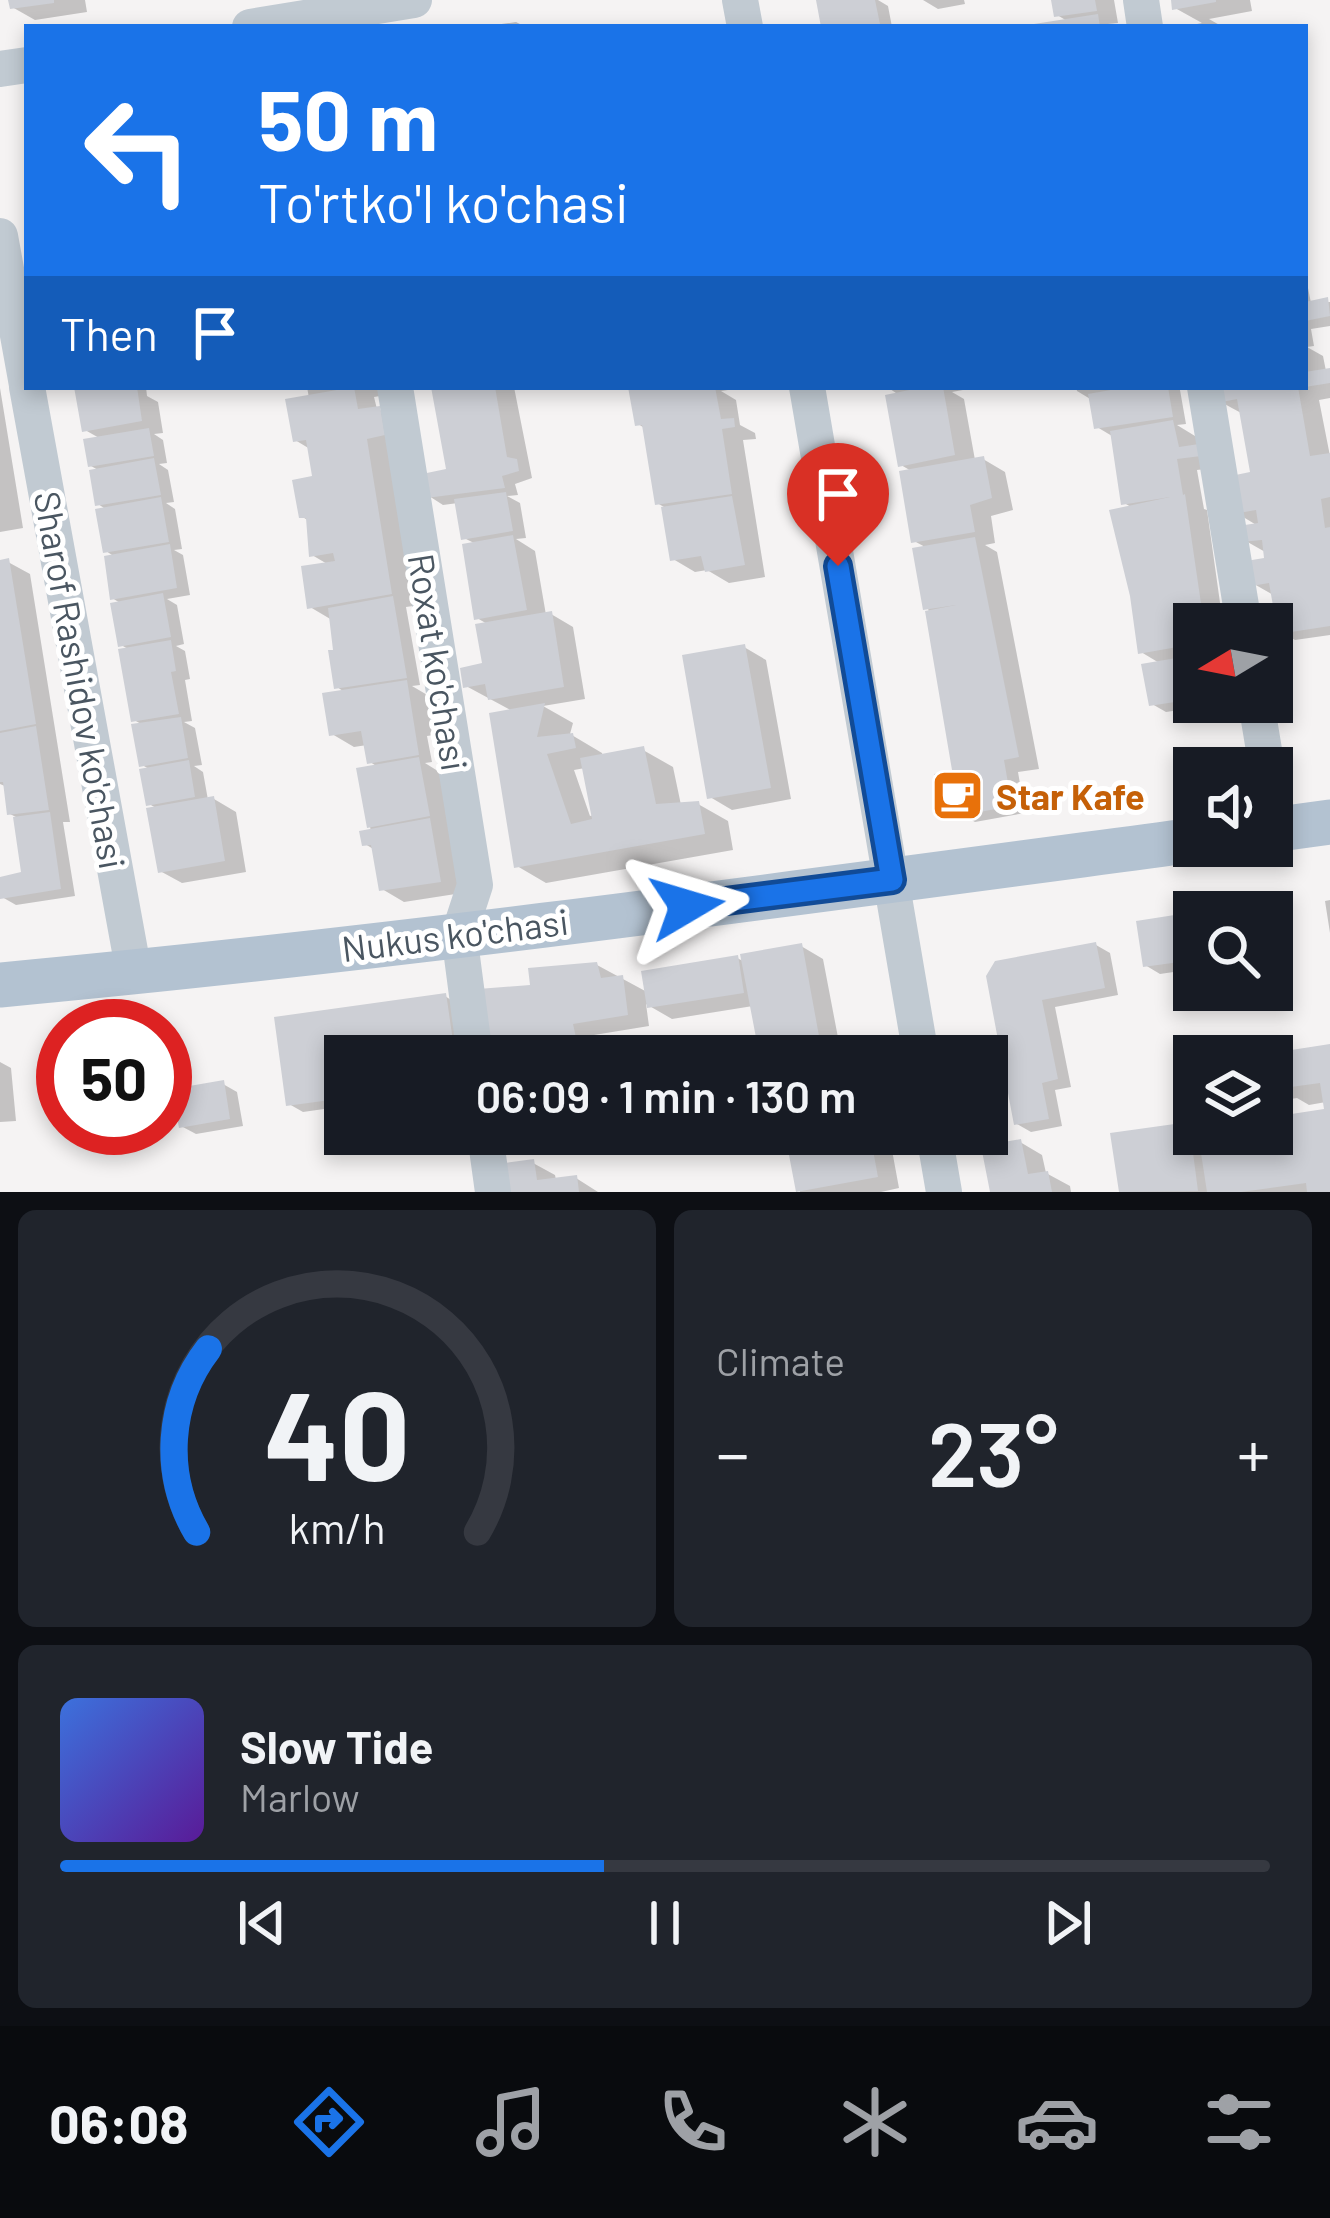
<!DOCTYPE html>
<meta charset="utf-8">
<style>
:root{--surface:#171b24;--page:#20242c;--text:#f1f3f6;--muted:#9ea1a6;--line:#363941;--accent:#1a73e8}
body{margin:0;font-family:Barlow,sans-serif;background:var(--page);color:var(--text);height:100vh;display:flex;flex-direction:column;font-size:45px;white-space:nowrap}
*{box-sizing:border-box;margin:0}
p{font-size:39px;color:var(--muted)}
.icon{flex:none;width:66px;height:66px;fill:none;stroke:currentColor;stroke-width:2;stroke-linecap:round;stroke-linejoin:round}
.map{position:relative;height:1192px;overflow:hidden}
.drawer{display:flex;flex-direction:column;gap:18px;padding:18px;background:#0d0f14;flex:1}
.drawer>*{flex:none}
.top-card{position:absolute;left:24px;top:24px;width:1284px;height:366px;border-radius:0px;box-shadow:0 6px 18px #0003;background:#1a73e8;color:#fff;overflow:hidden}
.needle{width:78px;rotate:260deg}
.buttons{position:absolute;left:1173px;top:603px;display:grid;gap:24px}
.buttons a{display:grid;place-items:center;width:120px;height:120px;border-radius:0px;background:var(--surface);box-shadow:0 6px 18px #0003;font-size:60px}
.speed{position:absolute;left:36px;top:999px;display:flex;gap:24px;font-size:60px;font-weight:700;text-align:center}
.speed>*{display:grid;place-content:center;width:156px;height:156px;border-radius:50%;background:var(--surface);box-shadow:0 6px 18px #0003;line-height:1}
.speed .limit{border:18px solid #d22;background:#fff;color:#111}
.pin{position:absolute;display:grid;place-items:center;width:102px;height:102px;color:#fff;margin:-123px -51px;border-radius:50% 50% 50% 0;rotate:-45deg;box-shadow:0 0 12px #0007}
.pin .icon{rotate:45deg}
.me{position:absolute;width:132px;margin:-66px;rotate:83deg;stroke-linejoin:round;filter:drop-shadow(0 0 9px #0008)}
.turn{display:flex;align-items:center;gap:42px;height:252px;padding:0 36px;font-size:54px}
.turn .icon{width:156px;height:156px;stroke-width:2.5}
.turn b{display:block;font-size:84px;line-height:102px}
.then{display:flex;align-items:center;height:114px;padding:0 36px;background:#0003;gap:24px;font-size:45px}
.big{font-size:90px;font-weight:600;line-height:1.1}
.drawer .widget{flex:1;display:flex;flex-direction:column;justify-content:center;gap:18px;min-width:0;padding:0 42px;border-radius:18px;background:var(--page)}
.drawer .dial{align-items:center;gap:0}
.dial svg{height:312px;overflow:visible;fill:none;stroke:var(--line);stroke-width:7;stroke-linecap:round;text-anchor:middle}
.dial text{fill:var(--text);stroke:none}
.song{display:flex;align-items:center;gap:36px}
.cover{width:144px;height:144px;border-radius:18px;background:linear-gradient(135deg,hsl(220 70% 55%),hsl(270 70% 35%))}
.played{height:12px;border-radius:6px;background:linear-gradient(90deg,var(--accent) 45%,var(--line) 45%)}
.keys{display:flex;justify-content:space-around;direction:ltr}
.heat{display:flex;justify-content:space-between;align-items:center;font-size:66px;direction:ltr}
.drawer .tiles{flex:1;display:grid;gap:18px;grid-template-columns:1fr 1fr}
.widget:last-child{grid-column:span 2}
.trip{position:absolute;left:324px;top:1035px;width:684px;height:120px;border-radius:0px;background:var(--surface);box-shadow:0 6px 18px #0003;font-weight:600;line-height:120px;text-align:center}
.tab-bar{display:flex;height:192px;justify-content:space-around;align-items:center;background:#090b0e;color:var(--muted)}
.tab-bar .icon{width:84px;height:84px}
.tab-bar .selected{color:var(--accent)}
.tab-bar b{font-size:54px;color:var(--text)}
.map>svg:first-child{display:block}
.shadow{fill:#0003;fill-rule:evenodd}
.building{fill:#cdcfd5}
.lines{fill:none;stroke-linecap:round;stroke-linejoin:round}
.minor{stroke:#c1cad2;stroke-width:36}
.major{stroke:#b3c2d1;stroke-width:45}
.route-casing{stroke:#114b97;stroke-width:30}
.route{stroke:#1a73e8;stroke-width:21}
.labels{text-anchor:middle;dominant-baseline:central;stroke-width:10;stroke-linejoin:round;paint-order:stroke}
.street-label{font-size:36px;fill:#4a5661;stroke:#fff}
.food-label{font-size:36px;font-weight:bold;fill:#c56008;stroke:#fff;text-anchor:start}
</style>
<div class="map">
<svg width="1330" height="1192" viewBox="0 0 1330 1192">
<rect width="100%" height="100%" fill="#f5f3f3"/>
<path class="shadow" d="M11 0H85L87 12 35 20 12 7Z
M819 0H878L888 6 892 27H824Z
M923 0H964L965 4 938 9Z
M1054 0H1114L1118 23 1108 24 1114 27H1038L1069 22 1057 15Z
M1174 0H1250L1252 11 1209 19 1223 27H1182L1202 23 1175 8Z
M516 22 526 27H481Z
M1305 273 1311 303 1330 302V326L1311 329 1314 346 1307 347 1323 356 1326 371H1330V398L1319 400 1330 456V635L1295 640 1281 632 1275 596 1254 584 1268 560 1267 553 1244 540 1258 526 1235 512 1253 475 1243 414 1219 401 1217 387H1305Z
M77 387H146L147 396 158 402 163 433 154 434 163 440 167 463 159 464 168 470 174 502 166 503 175 509 182 549 174 550 183 555 190 595 167 599 177 605 184 644 176 646 185 651 190 679 185 680 192 721 184 722 195 728 202 765 194 766 203 772 208 800 214 799 236 812 246 872 182 883 160 871 158 809 149 804 151 770 142 765 143 725 134 720 130 650 121 645 122 604 112 598 115 557 106 551 107 510 98 504 100 471 91 466 101 439 85 430Z
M307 387H379L380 396 374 397 377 409 401 422 413 606 406 607 420 685 412 686 429 696 434 735 427 736 432 762 425 763 441 773 462 893 404 902 382 889 375 850 365 844 371 832 360 770 378 767 370 762 367 745 354 747 332 734 346 693 337 687 332 620 310 607 329 565 312 555 309 521 301 516 315 479 310 449 295 440 309 398Z
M434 387H514L532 478 515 484 518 495 507 496 520 503 526 538 516 539 535 551 546 615 551 614 573 627 585 699 543 706 573 723 570 734 602 753 603 757 643 750 673 767 681 805 698 804 728 821 733 850 546 883 517 866 514 712 466 686 485 665 489 625 477 618 476 544 464 538 458 503 443 505 429 496 455 470ZM585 768 594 815 590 816 574 770Z
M631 387H727L728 390 721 391 736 400 740 425 755 433 756 439 743 440 765 577 729 583 707 570 695 572 673 559 664 507 657 503 646 429 638 424Z
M887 387H962L963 390 952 392 964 399 975 460 983 459 1005 472 1013 510 991 516 995 543 985 545 997 552 1039 769 1018 772 1025 813 975 822 961 814 959 806H955L941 798 962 772 916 550 927 548 914 541 913 472 901 465 899 395Z
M1076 387H1186L1180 390 1186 424 1177 425 1195 436 1222 467 1197 470 1204 509 1207 510 1223 624H1194V702H1233L1166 712 1152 704 1161 664 1141 652 1133 508 1124 503 1112 436 1097 427 1092 400 1077 391Z
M0 388 23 528 0 532Z
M8 562 30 574 70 822H63L75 896 16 905 2 897 24 875 16 817 10 814 7 787 0 784V563Z
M744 647 766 660 791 799 732 810 710 797Z
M1330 900V933L1325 901Z
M1194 915V969L1160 974 1145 965Z
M1096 945 1110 953 1118 995 1055 1007 1071 1087 1055 1090 1062 1126 1031 1132 1017 1124 989 977Z
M801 946 823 959 840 1048 798 1056H778L761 1046 753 1006 672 1019 646 1004 649 1026 594 1035 597 1053 500 1056 493 1052 533 988 597 965 647 992 737 958 745 962Z
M445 996 451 1000 458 1051 422 1056H345V1106L303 1112 289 1104 277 1020Z
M1330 1047V1192H1122L1114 1136 1188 1125 1194 1129V1134H1203L1210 1138 1211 1142 1272 1134V1120L1327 1112 1326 1102 1309 1105 1297 1098 1272 1102 1270 1056Z
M0 1062 11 1068 16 1121 0 1122Z
M223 1084 237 1092 243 1126 196 1134 181 1126Z
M788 1134H889L899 1188 881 1192H800Z
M1020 1142 1042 1155 1046 1173 1070 1186 1071 1192H993L985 1149Z
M533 1163 555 1175 556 1180 576 1178 598 1192H505Z"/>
<path class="building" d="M8 0H54V3L10 9Z
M816 0H875L880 24 821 27Z
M1051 0H1095L1097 11 1054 17Z
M1171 0H1216V2L1172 10Z
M1098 14 1100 27H1034V24Z
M1328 297 1330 316 1305 321V302Z
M1330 368V383L1305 387V372Z
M74 387H137L142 421 82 432Z
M354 387 358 409 380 406 385 435 367 439 392 594 307 609 301 566 335 561 333 553 309 557 306 518H299L292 480 312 476 306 440 293 442 285 399Z
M431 387H495L507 457 517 459 519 471 502 476 505 488 426 498 422 474 446 469Z
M628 387H715L721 419 734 418 735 427 722 429 732 494 655 505 642 425 635 426Z
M924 387H943L955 455 898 467 885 395Z
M1128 387H1168L1173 417 1094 429 1088 394Z
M1214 387H1298L1310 456 1330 453V497L1321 499 1325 528 1330 527V626L1278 634 1269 583 1251 586 1246 561 1264 558 1262 540 1241 542 1238 526 1258 523 1256 510 1233 514 1226 477 1250 472 1237 399 1217 403Z
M1173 420 1179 447 1199 444 1201 456 1177 459 1183 495 1185 494 1204 624H1194V644L1138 654 1130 596 1109 510 1170 497 1121 505 1110 431Z
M149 428 154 456 88 467 83 439Z
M984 456 992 498 970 505 975 532 911 543 899 471Z
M154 458 161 495 95 506 89 470Z
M506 492 513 531 461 540 454 499Z
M732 496 745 565 705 572 701 556 670 561 661 507Z
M161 497 169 542 103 553 95 509Z
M513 535 527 610 474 620 462 544Z
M975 537 1019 757 1004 760 1012 806 958 816 955 797 938 800 934 774 952 770 925 611 956 605 923 610 912 548Z
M170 544 177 588 110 600 104 556Z
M9 558 36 724 0 731V560Z
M163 593 171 637 118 647 110 603Z
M393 596 407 678 334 689 328 650H333L328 608Z
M552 611 564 687 488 700 485 684 463 688 460 668 482 663 475 624Z
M171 640 176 671 171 672 179 714 131 722 118 649Z
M745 644 771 788 707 799 682 655Z
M1194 655V699L1149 706 1141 664Z
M407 680 419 755 367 764 361 731 329 736 322 693Z
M545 703 537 737 573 733 576 748 547 754 571 824 592 819 580 758 644 746 656 804 699 801 705 834 514 868 489 713Z
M181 717 188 758 139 767 131 724Z
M36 726 49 810 7 815 3 782H0V733Z
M419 757 430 816 367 828 356 768Z
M189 760 195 797 146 806 139 769Z
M214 796 225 861 158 873 146 808Z
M50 812 61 889 0 899V877L21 872 13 817Z
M430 818 441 882 379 891 371 845 362 846 359 831Z
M1194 912V960L1143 967 1136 921Z
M1096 942 1105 988 1042 1000 1058 1079 1042 1083 1049 1119 1014 1125 986 976 995 961Z
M802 943 819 1036 758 1048 740 954Z
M738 955 744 993 647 1008 641 971Z
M597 962 601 978 623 975 628 1015 573 1024 577 1042 490 1054 478 989 530 985 528 968Z
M446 993 454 1048 402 1056H345V1098L286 1106 274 1017Z
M1330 1044V1192H1307L1306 1183 1241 1192H1207L1199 1140 1243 1134H1272V1117L1324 1109 1320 1083 1276 1089 1275 1082H1272V1053Z
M1194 1064V1094H1188L1184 1066Z
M224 1080 230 1119 179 1128 172 1089Z
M1189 1122 1198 1191 1119 1192 1110 1133Z
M785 1134H870L878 1177 796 1192Z
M1021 1139 1028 1174 1048 1171 1052 1192H990L981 1146Z
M534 1159 537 1180 577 1175 579 1192H502L498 1164Z"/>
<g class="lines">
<path class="minor" d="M740 0 745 27
M1141 0 1145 27
M250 27 414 0
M0 69 27 65
M0 236 27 385
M27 387 134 973
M395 387 475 885 459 934 475 1056
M807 387 921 1056
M1205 387 1244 624
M1256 702 1267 768
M1272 797 1277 829
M485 1134 493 1192
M934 1134 944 1192"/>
<path class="major" d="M1272 830 1330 822
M0 985C399 948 797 893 1194 840"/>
</g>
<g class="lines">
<defs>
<path id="route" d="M687 906 892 880 838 566"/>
</defs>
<use href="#route" class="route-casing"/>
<use href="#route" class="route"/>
</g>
<defs>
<symbol id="cafe-square" viewBox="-11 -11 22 22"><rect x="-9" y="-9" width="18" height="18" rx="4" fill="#e8710a" stroke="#fff"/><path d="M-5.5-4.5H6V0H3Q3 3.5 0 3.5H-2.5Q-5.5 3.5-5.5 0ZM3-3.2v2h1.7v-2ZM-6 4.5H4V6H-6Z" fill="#fff"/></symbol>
</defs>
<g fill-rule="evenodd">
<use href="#cafe-square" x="928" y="766" width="59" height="59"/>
</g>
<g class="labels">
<g class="street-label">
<text transform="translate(439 662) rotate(81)">Roxat ko'chasi</text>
<text transform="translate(81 680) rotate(80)">Sharof Rashidov ko'chasi</text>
<text transform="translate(455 934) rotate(-7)">Nukus ko'chasi</text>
</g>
<g class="food-label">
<text x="996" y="795">Star Kafe</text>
</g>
</g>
</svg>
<div class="buttons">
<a><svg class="needle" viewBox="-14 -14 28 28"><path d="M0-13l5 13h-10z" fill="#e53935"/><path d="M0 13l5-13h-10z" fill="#9ea1a6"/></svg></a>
<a><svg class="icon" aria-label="sound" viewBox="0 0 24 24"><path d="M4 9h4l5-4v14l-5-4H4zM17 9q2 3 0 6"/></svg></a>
<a><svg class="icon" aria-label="search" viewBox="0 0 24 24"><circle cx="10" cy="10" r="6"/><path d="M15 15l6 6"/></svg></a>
<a><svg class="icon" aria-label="layers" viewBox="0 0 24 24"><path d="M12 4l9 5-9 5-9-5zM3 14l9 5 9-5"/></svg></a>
</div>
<div class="speed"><div class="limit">50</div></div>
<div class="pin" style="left:838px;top:566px;background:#d93025"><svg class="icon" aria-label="arrive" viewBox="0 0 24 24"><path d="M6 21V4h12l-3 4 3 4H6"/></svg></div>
<svg class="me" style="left:687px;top:906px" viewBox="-20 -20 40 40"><path d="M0-17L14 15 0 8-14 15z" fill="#1a73e8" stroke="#fff" stroke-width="4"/></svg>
<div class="trip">06:09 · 1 min · 130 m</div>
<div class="top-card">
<div class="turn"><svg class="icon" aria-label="left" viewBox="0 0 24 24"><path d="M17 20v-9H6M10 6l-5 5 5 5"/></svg><div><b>50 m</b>To'rtko'l ko'chasi</div></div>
<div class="then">Then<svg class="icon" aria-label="arrive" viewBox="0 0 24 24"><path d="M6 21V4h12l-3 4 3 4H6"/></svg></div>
</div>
</div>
<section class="drawer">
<div class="tiles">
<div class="widget dial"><svg viewBox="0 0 100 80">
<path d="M14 69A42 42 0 1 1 86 69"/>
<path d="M14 69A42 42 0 0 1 17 22" stroke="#1a73e8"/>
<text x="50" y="56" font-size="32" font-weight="700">40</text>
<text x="50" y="72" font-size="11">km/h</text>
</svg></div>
<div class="widget"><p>Climate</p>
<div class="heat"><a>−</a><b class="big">23°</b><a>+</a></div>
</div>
<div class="widget">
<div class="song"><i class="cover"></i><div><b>Slow Tide</b><p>Marlow</p></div></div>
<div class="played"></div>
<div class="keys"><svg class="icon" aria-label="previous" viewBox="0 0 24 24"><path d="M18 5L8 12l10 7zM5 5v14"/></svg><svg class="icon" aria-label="pause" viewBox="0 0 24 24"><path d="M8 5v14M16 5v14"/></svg><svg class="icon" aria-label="next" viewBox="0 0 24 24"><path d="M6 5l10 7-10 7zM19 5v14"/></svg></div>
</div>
</div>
</section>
<nav class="tab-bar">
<b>06:08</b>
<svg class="icon selected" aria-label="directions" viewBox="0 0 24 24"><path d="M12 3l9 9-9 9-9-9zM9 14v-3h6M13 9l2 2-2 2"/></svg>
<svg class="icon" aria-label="music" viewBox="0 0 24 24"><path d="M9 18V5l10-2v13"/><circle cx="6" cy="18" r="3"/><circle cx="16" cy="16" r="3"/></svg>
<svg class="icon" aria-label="phone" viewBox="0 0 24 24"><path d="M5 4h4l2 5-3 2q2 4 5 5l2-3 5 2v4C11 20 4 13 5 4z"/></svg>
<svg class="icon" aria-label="climate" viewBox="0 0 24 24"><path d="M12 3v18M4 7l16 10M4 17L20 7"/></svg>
<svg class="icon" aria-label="car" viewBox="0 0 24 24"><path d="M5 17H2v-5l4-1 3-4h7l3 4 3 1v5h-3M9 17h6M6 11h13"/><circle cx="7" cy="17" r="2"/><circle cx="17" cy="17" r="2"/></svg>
<svg class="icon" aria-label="filters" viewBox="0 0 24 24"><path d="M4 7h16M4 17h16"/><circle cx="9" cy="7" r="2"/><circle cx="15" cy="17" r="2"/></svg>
</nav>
